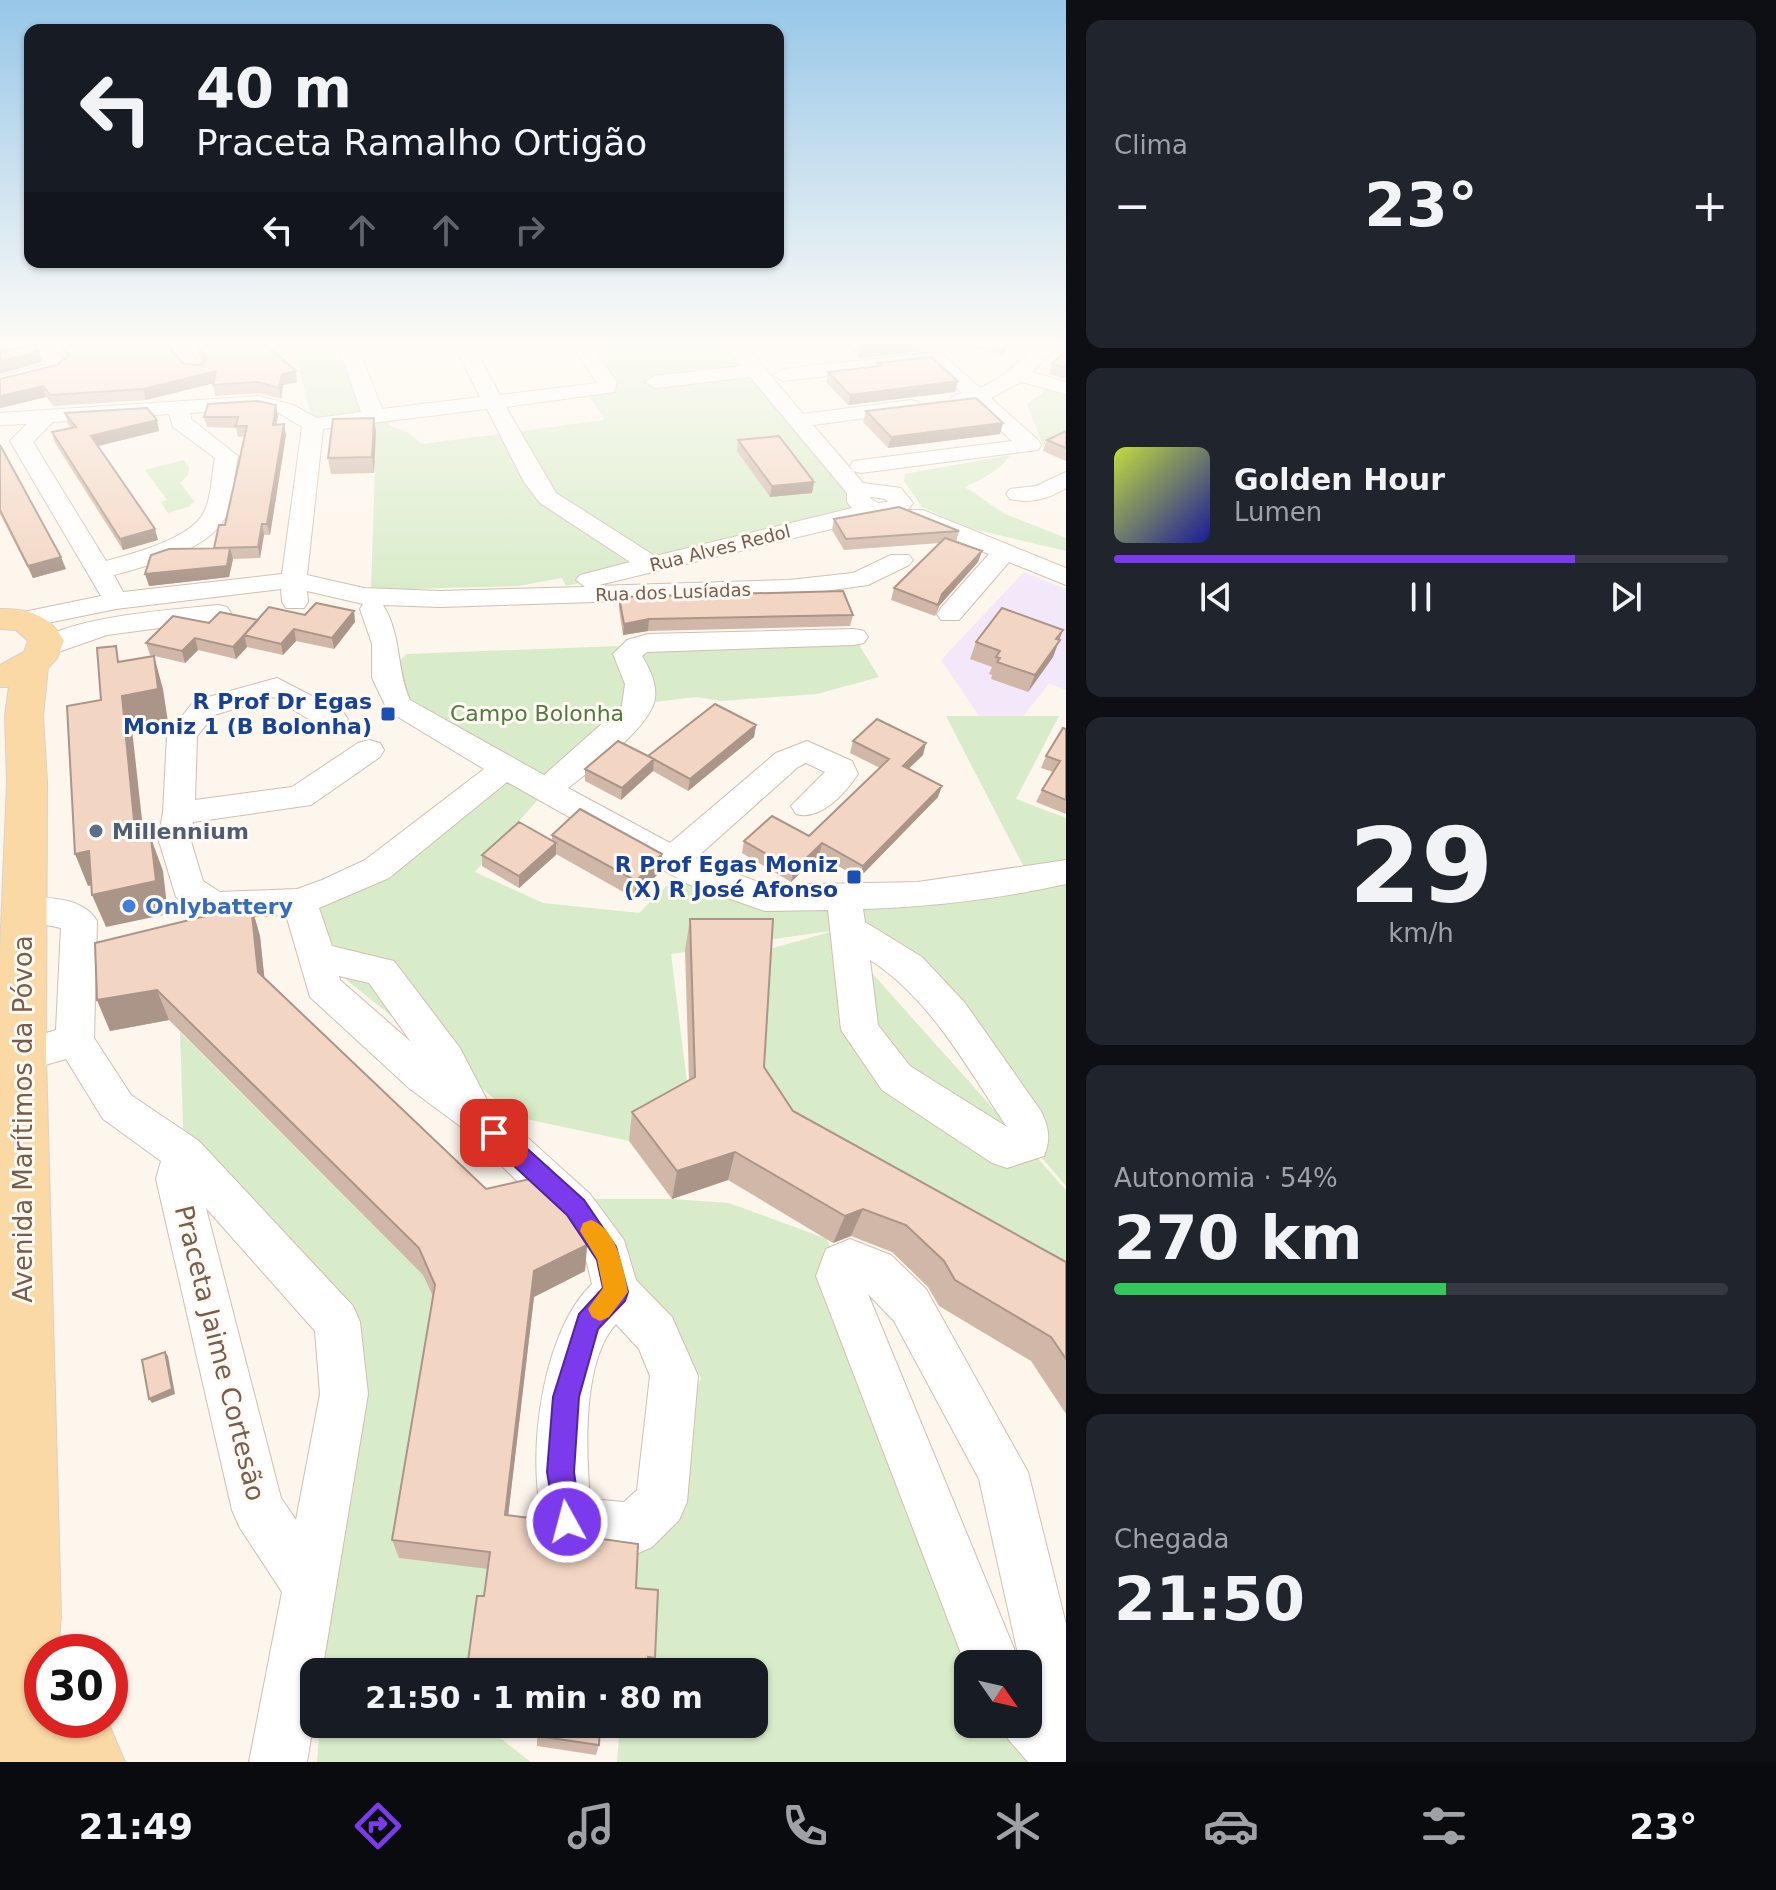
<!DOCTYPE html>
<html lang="pt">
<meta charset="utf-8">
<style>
:root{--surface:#171b24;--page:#20242c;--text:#f1f3f6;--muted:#9ea1a6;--line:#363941;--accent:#7c3aed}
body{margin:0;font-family:"DejaVu Sans",sans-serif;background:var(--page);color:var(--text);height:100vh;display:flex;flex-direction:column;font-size:30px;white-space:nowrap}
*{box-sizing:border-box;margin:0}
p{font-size:26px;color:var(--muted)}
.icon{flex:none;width:44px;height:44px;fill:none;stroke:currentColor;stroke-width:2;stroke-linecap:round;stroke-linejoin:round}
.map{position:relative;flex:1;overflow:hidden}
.panel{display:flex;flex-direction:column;gap:20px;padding:20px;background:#0d0f14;width:710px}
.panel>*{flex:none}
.top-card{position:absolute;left:24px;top:24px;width:760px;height:244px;border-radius:16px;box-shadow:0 2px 6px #0004;background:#171b24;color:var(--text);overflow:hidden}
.needle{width:52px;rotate:124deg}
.fabs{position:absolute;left:954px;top:1650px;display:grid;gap:16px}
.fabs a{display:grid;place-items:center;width:88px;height:88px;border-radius:16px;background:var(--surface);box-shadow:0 2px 6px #0004;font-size:40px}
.speed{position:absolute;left:24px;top:1634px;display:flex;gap:16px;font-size:40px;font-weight:700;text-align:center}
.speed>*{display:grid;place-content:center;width:104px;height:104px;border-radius:50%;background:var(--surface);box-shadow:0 2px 6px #0004;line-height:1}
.speed .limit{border:12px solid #d22;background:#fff;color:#111}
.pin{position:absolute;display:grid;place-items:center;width:68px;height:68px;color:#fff;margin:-34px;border-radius:16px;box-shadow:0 4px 12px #0006}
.me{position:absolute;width:88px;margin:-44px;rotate:353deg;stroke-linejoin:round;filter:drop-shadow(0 0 6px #0008)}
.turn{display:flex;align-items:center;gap:28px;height:168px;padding:0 40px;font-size:36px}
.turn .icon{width:104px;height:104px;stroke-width:2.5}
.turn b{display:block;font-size:56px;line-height:68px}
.lanes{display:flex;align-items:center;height:76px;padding:0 40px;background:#0003;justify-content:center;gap:40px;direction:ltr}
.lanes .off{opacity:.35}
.big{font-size:60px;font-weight:700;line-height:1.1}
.panel .card{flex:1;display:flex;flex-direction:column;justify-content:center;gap:12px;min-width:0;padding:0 28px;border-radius:16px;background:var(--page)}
.panel .dial{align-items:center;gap:0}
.dial b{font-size:104px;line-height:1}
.song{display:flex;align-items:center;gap:24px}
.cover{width:96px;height:96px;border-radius:12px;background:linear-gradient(135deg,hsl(70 70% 55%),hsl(240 70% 35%))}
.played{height:8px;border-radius:4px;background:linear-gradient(90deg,var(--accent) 75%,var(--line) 75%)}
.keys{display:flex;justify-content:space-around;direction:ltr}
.heat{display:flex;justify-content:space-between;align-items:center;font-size:44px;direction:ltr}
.charge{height:12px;border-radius:6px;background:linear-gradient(90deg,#34c759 54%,var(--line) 0)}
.trip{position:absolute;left:300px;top:1658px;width:468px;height:80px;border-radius:16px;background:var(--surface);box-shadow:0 2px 6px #0004;font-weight:700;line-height:80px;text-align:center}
.tabs{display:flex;height:128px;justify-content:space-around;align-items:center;background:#090b0e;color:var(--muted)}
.tabs .icon{width:56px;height:56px}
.tabs .active{color:var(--accent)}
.tabs b{font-size:36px;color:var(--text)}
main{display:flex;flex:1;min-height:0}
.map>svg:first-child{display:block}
.education{fill:#f3e8fa}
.green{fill:#d8ecc9}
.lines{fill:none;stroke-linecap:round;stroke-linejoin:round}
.minor-casing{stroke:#d1beb0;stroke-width:2}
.major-casing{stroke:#dad1cd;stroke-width:2}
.minor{fill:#fff;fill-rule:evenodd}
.major{fill:#fbd9a5;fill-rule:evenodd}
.wall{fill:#d1b7a8}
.shaded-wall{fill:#aa9588}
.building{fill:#f3d5c3;stroke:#aa9588;stroke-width:2}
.route{fill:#7c3aed;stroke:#51269a;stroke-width:2}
.slow{fill:#f59e0b}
.transit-dot{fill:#1a4fb4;stroke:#fffaf3;stroke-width:3}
.service-dot{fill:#5c6f8a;stroke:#fffaf3;stroke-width:3}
.shop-dot{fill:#3f7fe0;stroke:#fffaf3;stroke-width:3}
.labels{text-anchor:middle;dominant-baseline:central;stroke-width:6;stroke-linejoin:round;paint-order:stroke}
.far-street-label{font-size:18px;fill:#7a5c4d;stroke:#fffaf3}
.transit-label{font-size:22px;font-weight:bold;fill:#164399;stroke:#fffaf3;text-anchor:end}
.park-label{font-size:22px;fill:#537a41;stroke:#fffaf3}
.service-label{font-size:22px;font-weight:bold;fill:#4e5e75;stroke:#fffaf3;text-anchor:start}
.shop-label{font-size:22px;font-weight:bold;fill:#366cbe;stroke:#fffaf3;text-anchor:start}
.near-street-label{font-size:26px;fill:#7a5c4d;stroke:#fffaf3}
</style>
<main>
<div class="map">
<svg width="1066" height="1762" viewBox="0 0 1066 1762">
<rect width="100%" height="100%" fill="#fdf6ec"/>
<path class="education" d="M1024 572 1066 589V690L1049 683 1023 717H980L941 660Z"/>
<path class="green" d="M294 345H339L372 414 313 424Z
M577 345H734L870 510 566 586 562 578 518 586 371 590 376 434 347 431 388 415 389 425 409 433 422 444 605 420 587 392 606 388Z
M1046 390 1066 395V431L1045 451 1027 404Z
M1010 455C1000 471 982 479 965 487L1005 514 1066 538V551L969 528 922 507 904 481 905 474Z
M184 460 189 467 188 475 180 483 195 502 190 504 191 506 168 513 161 502 167 500 145 470Z
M854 637 879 677 817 694 721 701 696 697 638 704 546 790 475 872 543 903 639 913 686 867 765 898 1030 879 946 716H1059L1016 799 1066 818V1186L1029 1143 952 1014 838 935 1066 1190V1300L756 1096 766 950 837 930 671 954 690 1106 629 1141 517 1117 318 957 299 902 490 779 542 789 426 724 386 678 406 654Z
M180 1032 423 1275 439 1311 399 1558 492 1569 472 1672H324L344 1394 337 1322 184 1154Z
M584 1199H672L729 1203 827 1239 994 1664H968V1724H1028L1066 1762H617L620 1724H754V1672H624L634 1529 701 1378Z
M320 1724H487V1728L531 1762H317Z"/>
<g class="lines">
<defs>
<path id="minor" d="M33 345H53L69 365 58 374 0 388V376L47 364Z
M163 345H183L206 369 203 373H189Z
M338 345H357L382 409 480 397 454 345H473L500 395 597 383 571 345H590L617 382 614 392 506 407 556 493 655 556 852 508 847 502V493L750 377 655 388 645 382 655 376 741 366 725 345H745L803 414 911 400 918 402 921 406 911 412 813 425 863 483 901 488 913 503 907 510H923L1066 568V585L1009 562 959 620H941L937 614 941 608 989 554 907 520 903 515 906 511 595 586 789 580 853 573 891 555H909L913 560 909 565 868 585 789 596 440 607 383 605C402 635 396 669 410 700L544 775 622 706 625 684 613 654 627 640 648 634 854 629 864 631 868 637 864 643 854 645 647 652 642 656C649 668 657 682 655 698 651 728 591 770 568 788L670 843 776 753 807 741 852 761 858 774C845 794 820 821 796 814L791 806 825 772 806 763 798 767 696 858 766 885 918 882 1066 860V884C999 899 931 907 863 909L865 922 922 957 965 1003 1041 1111C1049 1128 1051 1139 1044 1156L1007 1168 992 1163 882 1090 841 1030 828 910 765 911 688 884 507 782 389 878 319 908 332 946 394 961 460 1048 488 1102 590 1194 624 1240 636 1280 672 1317 698 1376 687 1502 679 1520 652 1547 634 1555 567 1548 549 1540C522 1475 539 1334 592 1284L587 1263 560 1222 460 1126 410 1089 310 997 286 915 214 918 202 914 176 897 158 838 163 813 167 735 194 701 277 678 343 712 348 719 343 726C320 732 294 709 274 697L214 715 197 736 195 800 292 787 358 743 369 740 380 743 384 750 380 757 311 805 193 822 190 838 203 881 220 892 297 889 322 880 365 860 484 769 388 711 372 678V644L360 609 363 604 307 591 308 602 304 608H286L282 602 281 589 116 609 23 628 14 626 10 620 14 614 101 596 10 441 27 424 0 425V413L259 396 293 405 317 418 361 412ZM259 408 279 413 302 427 282 574 123 592 114 575C148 566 214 549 228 512 234 494 234 474 238 456L191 419 190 413ZM487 409 524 482 540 503 630 562 580 575 576 580 585 587 440 591 364 588 307 575 323 429ZM169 414 173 427 215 458C211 475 212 499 203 514 189 539 132 554 106 561L33 442 53 422ZM872 497 885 499 888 502 878 503 870 498ZM870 960C931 999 967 1068 1007 1127L910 1066 878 1025ZM339 976 369 983 411 1042 340 980ZM616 1324 639 1349 650 1376 637 1490 624 1502 590 1499C586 1451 582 1361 616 1324Z
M1038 345H1058L1032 372 1066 382V394L1021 382 991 398 1038 440 1041 445 1038 450 861 473 853 471 850 466 853 461 1012 441 973 404H953L950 400 953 396 962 393 930 364 783 381 773 375 783 369 935 352 942 354 980 388 1002 376Z
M1066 472V488C1048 499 1031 504 1010 499L1006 494 1010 489 1036 486Z
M218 605 227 607 231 613 227 619 107 635 44 657 34 655 30 649C53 617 179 609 218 605Z
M24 896C49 898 83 897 97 921L94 1038 131 1095 199 1141 353 1306 360 1322 368 1394 322 1672H314V1720L307 1762H249L282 1592 240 1528 232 1510 156 1179 161 1161 103 1119 66 1059 21 1072 7 1067 2 1056 7 1045 56 1030 61 928 12 918 7 909 12 900ZM206 1208 315 1331 320 1394 296 1520 281 1498Z
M850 1239 891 1255 926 1289 1028 1472 1066 1624V1762H1028L1008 1739 1002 1724H1028V1664H968V1671L965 1664 816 1276 826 1249ZM868 1294 894 1321 979 1479 1020 1663Z"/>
<path id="major" d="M0 609C28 608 50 615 64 641L57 658 48 668 43 716 47 781 46 1056 61 1617 58 1652H42V1720H107L125 1762H0V952L7 781 5 716 9 687H0V665L24 652 28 641 16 630 0 629Z"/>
</defs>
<use href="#minor" class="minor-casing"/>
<use href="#major" class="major-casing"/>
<use href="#minor" class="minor"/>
<use href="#major" class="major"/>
</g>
<path class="wall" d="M59 345H166L184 364 201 365 203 362 199 357 197 346 297 382 283 385 281 399 259 393 215 396 213 383 146 400 54 406 46 397 0 408 66 357 61 350Z
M845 345H921L920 351 859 358Z
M969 345H1011L1001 355 969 347Z
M1066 351V379L1049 374 1052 364Z
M877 363 958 381 955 392 848 405 826 382 828 372 876 366Z
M866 411 1003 423 1000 434 888 448 863 422Z
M65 413 157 420 159 431 98 446 158 540 123 550 55 443 52 432 71 428 68 424Z
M278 416 276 425 286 435 270 535H264L260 558 233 559 229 577 149 586 214 548 225 525 244 436 238 437 236 428 207 427 204 417Z
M374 418 376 433 374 473 331 474 328 458Z
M1066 431V461L1043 451 1047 440Z
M738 440 814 482 812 493 770 497 737 451Z
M0 445 66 569 33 578 0 514Z
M834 519 959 531 956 542 982 551 978 562 939 606 935 616 891 600 894 588 940 543 844 550 832 530Z
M619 597 853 615 850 626 648 631 623 635 619 609Z
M354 611 355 622 334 649 296 641 283 655 247 647 236 659 198 650 185 663 150 655 146 643 209 623 258 620Z
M1059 640 1053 657 1028 692 991 679 992 675 989 674 992 667 970 659 976 642Z
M756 725 754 737 688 791 653 771 621 800 585 781V769L648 756Z
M1066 729V814L1036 802 1042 790 1053 772 1041 768 1046 756Z
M853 741 923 755 908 769 938 797 859 878 819 855 791 882 742 853 744 841 809 836 880 768 850 753Z
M552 835 662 854 660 872 634 898 556 854 519 888 482 866V855L552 840Z
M251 905 260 936 264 977 486 1189 587 1245 585 1271 534 1297 508 1515 588 1537 636 1588 655 1658 649 1672H471L468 1661 484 1596 488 1569 399 1558 392 1540 433 1297 423 1275 169 1020 110 1031 97 1000Z
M690 919 764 1067 793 1111 1066 1262V1414L1031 1361 939 1306 928 1287 892 1252 851 1236 833 1243 728 1180 672 1199 629 1141 632 1112 689 1080 685 950Z
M486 1724H643L639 1731 600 1725 599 1745 596 1755 537 1746V1735L487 1728Z"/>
<path class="shaded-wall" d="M861 345H921L920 351 859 358Z
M1004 345H1011L1001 355Z
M39 351 42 362 0 374V362Z
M216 371 219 382 146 400 143 389Z
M296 371 297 382 283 385 281 399 279 388 282 374Z
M958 381 955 392 848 405 850 395Z
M43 386 46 397 0 408V396Z
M276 405 278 416 274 435 273 425Z
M374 418 376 433 374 473 372 457Z
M157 420 159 431 94 447 91 436Z
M1003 423 1000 434 888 448 891 437Z
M284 424 286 435 270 535 267 524Z
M814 482 812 493 770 497 772 486Z
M262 524 264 535 260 558 258 547Z
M155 529 158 540 123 550 120 539Z
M230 548 233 559 229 577 149 586 145 574Z
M982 551 978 562 939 606 935 616 942 594Z
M61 557 66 569 33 578 28 566Z
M354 611 355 622 334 649 332 638Z
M649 619 648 631 623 635 624 624Z
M258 620 244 635 247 647 236 659 233 647Z
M294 629 296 641 283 655 281 644Z
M1063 630 1053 657 1028 692 1035 675Z
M195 638 198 650 185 663 182 651Z
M154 656 163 689 168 722 132 729 148 874 136 841 122 696Z
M756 725 754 737 688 791 690 779Z
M926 743 923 755 899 778 903 766Z
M654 759 653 771 621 800 622 788Z
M942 786 938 797 859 878 863 866Z
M151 838 163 871 168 914 106 927 92 895Z
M556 843V855L519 888V876Z
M822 843 819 855 791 882 794 870Z
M89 851 102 883 88 886 75 854Z
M662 854 660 872 634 898 636 881Z
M251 905 260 936 267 1002 258 972Z
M157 990 169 1020 110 1031 97 1000Z
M735 1152 728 1180 672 1199 677 1171Z
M863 1209 851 1236 833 1243 845 1216Z
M587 1245 585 1271 534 1297 506 1534 505 1515 534 1271Z
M165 1352 168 1356 175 1394 152 1403 149 1399Z"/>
<path class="building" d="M30 345H34L39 351 0 362V352Z
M62 345H166L184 364 201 365 207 358 197 346 266 345 296 371 282 374 279 388 257 382 213 385 216 371 143 389 50 395 43 386 0 396V379L57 365 69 355Z
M1066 351V368L1052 364 1062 354Z
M931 357 958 381 850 395 828 372 880 366 877 363Z
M976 398 1003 423 891 437 866 411Z
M257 401 276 405 273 425 284 424 267 524H262L258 547 214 548 219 525H225L247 426H236L238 417H204L208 404Z
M147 408 157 420 91 436 155 529 120 539 52 432 76 427 65 413Z
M374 418 372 457 328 458 333 419Z
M1066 431V448L1047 440Z
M779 436 814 482 772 486 738 440Z
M0 445 61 557 28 566 0 510Z
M899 507 959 531 846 539 834 519Z
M945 538 982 551 942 594 938 605 894 588Z
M230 548 227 566 145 574 151 555 169 549Z
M843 591 853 615 649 619 624 624 619 597Z
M316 603 354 611 332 638 294 629 281 644 244 635 269 607 305 615Z
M1002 608 1063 630 1056 639 1060 640 1035 675 997 662 1000 658 996 657 1000 651 976 642Z
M220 612 258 620 233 647 195 638 182 651 146 643 173 616 209 623Z
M116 646 118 662 154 656 158 689 122 696 136 841 151 838 156 881 92 895 89 851 75 854 67 706 101 700 97 648Z
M715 704 756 725 690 779 648 756Z
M877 719 926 743 903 766 942 786 863 866 822 843 794 870 744 841 772 816 809 836 889 759 853 741Z
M1063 728 1066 729V800L1042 790 1060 761 1046 756Z
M618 741 654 759 622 788 585 769Z
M580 809 662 854 636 881 552 835Z
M519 822 556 843 519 876 482 855Z
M251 905 258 972 486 1189 538 1177 559 1197 574 1220 587 1245 534 1271 505 1515 546 1520 567 1532 588 1535V1537L638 1544 636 1588 658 1590 655 1658 648 1657 647 1672H490L491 1664 468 1661 477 1596H484L490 1552 392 1540 435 1285 419 1248 157 990 97 1000 95 943Z
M690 919H773L764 1067 793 1111 1066 1262V1359L1051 1337 955 1280 944 1261 906 1225 863 1209 845 1216 735 1152 677 1171 632 1112 695 1077Z
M165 1352 172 1389 149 1399 142 1360Z
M536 1724H600L599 1745 537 1736 539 1724Z"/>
<linearGradient id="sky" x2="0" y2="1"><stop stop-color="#97c7e8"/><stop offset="0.58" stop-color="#fefbf6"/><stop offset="1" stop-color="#fefbf6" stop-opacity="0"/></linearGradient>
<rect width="1066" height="592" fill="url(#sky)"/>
<path class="route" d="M494 1123 502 1126 584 1200 616 1247 628 1292 625 1301 598 1329 579 1397 574 1472 581 1522 577 1532 567 1536 557 1532 547 1472 553 1397 579 1314 603 1288 597 1260 567 1215 486 1140 483 1133 486 1126Z"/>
<path class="slow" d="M591 1220C618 1230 623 1268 628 1292L609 1317 600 1321 592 1317 588 1309 603 1288 597 1259 580 1231 583 1223Z"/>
<g class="transit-dot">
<rect x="380" y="706" width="16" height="16" rx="4"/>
<rect x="846" y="869" width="16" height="16" rx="4"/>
</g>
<circle class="service-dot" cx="96" cy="831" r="8"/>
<circle class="shop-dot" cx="129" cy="906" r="8"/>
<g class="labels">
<g class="far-street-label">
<text transform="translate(720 548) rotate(-14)">Rua Alves Redol</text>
<text transform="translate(673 592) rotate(-2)">Rua dos Lusíadas</text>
</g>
<g class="transit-label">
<text x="372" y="701">R Prof Dr Egas<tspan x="372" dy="25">Moniz 1 (B Bolonha)</tspan></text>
<text x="838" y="864">R Prof Egas Moniz<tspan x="838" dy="25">(X) R José Afonso</tspan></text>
</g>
<g class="park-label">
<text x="537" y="713">Campo Bolonha</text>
</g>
<g class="service-label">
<text x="112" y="831">Millennium</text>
</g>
<g class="shop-label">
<text x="145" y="906">Onlybattery</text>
</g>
<g class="near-street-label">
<text transform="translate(23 1119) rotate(-90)">Avenida Marítimos da Póvoa</text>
<text transform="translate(220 1353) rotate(76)">Praceta Jaime Cortesão</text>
</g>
</g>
</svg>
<div class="fabs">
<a><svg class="needle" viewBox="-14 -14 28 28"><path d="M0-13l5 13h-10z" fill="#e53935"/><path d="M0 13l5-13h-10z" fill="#9ea1a6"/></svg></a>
</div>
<div class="speed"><div class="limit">30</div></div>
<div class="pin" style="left:494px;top:1133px;background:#d93025"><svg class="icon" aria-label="arrive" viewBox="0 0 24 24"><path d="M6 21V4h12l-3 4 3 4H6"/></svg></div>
<svg class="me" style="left:567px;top:1522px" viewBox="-20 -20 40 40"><circle r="17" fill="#7c3aed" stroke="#fff" stroke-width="3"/><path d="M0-11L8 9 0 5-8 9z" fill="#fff"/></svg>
<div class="trip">21:50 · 1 min · 80 m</div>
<div class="top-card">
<div class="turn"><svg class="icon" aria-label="left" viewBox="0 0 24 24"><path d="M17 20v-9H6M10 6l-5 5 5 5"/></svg><div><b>40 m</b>Praceta Ramalho Ortigão</div></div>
<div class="lanes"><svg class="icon" aria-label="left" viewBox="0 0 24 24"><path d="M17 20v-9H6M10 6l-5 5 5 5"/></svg><svg class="icon off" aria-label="ahead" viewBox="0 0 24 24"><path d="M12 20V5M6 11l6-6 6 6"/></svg><svg class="icon off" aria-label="ahead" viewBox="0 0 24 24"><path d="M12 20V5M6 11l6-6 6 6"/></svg><svg class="icon off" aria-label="right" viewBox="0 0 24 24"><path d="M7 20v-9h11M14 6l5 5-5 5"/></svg></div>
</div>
</div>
<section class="panel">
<div class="card"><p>Clima</p>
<div class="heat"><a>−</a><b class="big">23°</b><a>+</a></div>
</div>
<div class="card">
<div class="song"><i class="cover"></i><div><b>Golden Hour</b><p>Lumen</p></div></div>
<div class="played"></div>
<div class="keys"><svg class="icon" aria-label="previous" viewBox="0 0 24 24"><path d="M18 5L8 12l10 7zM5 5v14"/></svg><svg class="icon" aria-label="pause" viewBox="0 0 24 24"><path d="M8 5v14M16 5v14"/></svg><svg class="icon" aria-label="next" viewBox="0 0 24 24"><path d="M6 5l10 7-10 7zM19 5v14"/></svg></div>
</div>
<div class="card dial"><b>29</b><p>km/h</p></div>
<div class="card"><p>Autonomia · 54%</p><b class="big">270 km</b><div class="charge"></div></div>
<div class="card"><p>Chegada</p><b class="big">21:50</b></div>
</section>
</main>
<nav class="tabs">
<b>21:49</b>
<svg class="icon active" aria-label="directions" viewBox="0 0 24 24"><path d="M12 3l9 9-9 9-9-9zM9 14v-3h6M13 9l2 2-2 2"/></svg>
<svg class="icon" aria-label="music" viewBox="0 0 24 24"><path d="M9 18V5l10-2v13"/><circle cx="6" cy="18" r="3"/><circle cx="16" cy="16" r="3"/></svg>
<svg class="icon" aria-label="phone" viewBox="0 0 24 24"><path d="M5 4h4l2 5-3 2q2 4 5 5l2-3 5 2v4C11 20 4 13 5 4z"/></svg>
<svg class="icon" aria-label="climate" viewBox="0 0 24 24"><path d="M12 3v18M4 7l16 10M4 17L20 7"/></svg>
<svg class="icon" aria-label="car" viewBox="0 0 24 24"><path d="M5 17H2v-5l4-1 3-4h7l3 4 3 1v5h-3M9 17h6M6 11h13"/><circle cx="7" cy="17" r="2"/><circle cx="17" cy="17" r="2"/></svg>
<svg class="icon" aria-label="filters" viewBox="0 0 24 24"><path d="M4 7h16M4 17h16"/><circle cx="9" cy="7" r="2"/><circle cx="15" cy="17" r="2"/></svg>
<b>23°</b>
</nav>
